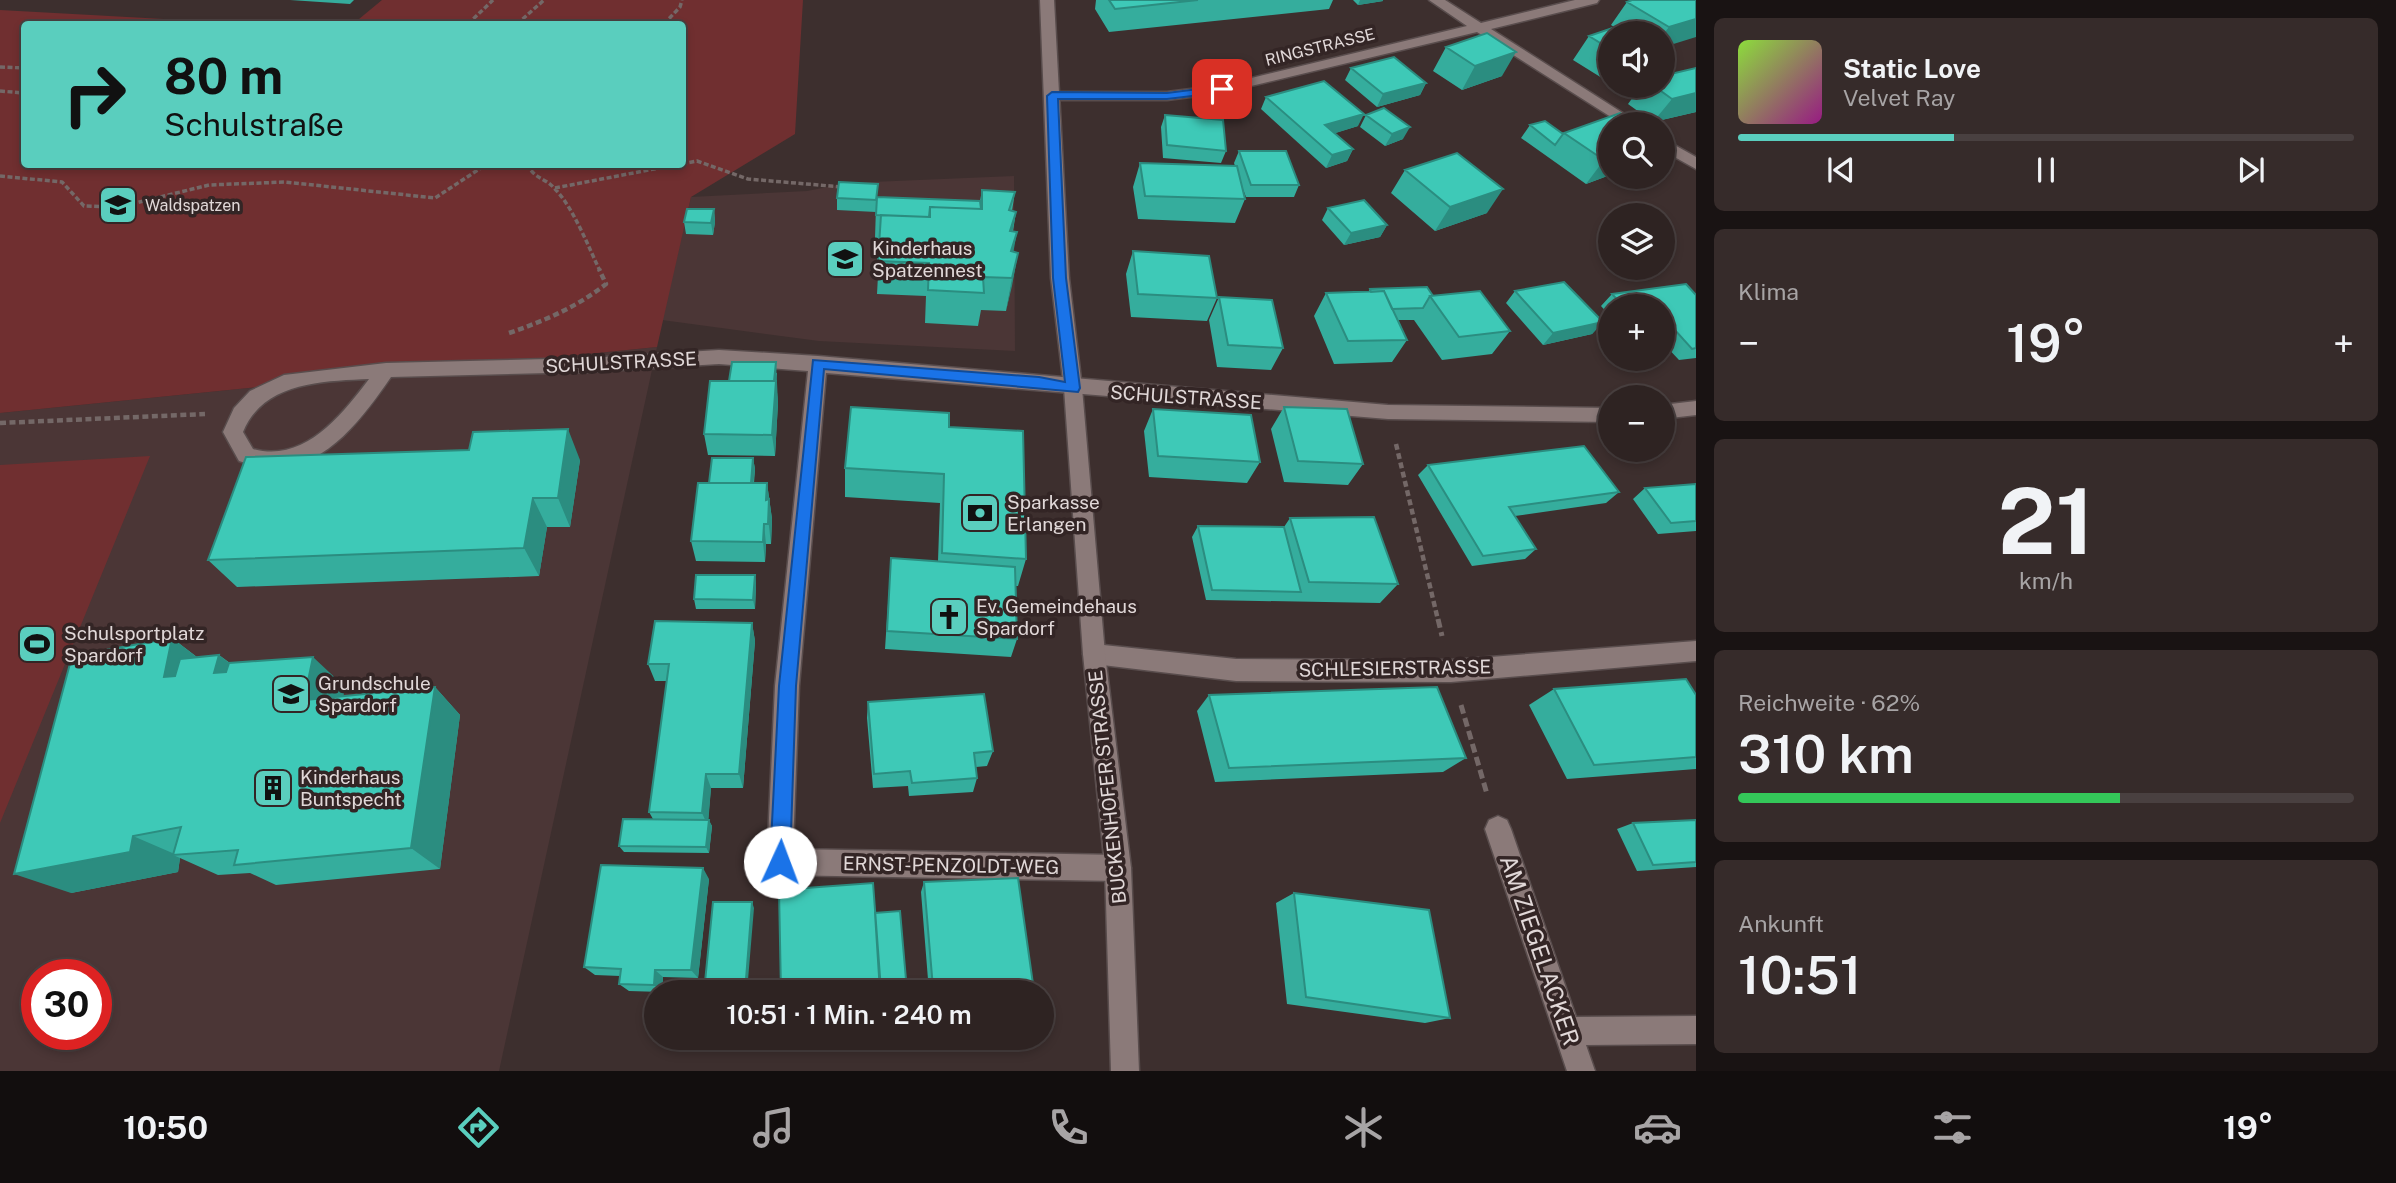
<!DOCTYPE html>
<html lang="de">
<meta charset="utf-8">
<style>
:root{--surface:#2e2322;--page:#362b2a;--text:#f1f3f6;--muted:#a7a4a5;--line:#494040;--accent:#5acebe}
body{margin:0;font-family:"Public Sans",sans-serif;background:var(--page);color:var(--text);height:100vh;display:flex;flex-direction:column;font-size:26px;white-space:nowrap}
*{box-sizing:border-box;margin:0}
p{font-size:23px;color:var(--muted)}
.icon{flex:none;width:38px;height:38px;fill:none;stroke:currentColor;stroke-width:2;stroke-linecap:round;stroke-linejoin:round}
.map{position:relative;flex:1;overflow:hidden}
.side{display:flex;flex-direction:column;gap:18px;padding:18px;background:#191313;width:700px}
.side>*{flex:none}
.banner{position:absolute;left:21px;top:21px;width:665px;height:147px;border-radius:7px;box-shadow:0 4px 10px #0003,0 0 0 2px var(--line);background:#5acebe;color:#111;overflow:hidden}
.fabs{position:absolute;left:1598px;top:21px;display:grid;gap:14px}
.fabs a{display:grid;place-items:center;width:77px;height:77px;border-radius:50%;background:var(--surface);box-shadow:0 4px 10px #0003,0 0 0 2px var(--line);font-size:35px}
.speed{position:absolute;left:21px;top:959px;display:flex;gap:14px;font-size:35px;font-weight:700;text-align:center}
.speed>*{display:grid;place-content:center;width:91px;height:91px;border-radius:50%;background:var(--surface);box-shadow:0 4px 10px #0003,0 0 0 2px var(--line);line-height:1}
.speed .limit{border:10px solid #d22;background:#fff;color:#111}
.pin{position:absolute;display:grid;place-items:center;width:60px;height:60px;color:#fff;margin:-30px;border-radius:14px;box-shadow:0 4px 10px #0006}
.me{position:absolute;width:77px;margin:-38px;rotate:2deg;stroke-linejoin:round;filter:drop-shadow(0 0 5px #0008)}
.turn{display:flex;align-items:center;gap:24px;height:147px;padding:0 28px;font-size:32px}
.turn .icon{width:91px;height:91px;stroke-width:2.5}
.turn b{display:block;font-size:49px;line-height:60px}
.big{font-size:52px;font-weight:600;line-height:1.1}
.side .tile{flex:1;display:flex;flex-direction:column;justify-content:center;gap:10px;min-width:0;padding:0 24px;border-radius:10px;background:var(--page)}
.side .dial{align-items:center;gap:0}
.dial b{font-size:91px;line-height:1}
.song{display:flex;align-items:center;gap:21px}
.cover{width:84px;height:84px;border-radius:10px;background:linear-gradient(135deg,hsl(90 70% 55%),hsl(310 70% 35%))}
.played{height:7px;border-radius:4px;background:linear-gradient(90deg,var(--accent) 35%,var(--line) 35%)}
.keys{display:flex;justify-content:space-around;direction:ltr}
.heat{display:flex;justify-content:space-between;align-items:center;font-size:38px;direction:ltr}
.charge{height:10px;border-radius:5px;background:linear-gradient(90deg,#34c759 62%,var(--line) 0)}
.trip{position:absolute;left:644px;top:980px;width:410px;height:70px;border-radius:35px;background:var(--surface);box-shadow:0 4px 10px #0003,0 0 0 2px var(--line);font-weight:600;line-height:70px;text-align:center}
.menu{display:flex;height:112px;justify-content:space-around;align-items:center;background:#120e0e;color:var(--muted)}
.menu .icon{width:49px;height:49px}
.menu .current{color:var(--accent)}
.menu b{font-size:32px;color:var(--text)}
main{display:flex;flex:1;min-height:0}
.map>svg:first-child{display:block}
.built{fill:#4b3636;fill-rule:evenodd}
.green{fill:#702f30}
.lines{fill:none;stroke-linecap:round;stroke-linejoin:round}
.street-casing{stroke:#594d4d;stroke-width:3}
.secondary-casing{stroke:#594d4d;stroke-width:3}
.path-far2{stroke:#746867;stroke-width:3.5;stroke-dasharray:5 2.5;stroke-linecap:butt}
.path-far1{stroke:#746867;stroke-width:4.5;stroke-dasharray:6 3.5;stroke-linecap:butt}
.path{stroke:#746867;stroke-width:5;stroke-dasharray:9 4.5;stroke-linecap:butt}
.street{fill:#8b7a79;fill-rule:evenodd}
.secondary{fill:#8b7a79;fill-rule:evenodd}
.wall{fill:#35ad9d}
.shaded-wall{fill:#2b8d80}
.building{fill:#3ec9b7;stroke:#2b8d80;stroke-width:2}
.route{fill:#1a73e8;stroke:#114b97;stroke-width:2}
.labels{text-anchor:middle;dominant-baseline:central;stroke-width:7;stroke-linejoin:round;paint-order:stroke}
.far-street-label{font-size:16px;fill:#e1d8d8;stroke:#332525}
.far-poi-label{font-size:16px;fill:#e1d8d8;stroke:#332525;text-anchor:start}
.poi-label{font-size:19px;fill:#e1d8d8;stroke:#332525;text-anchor:start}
.street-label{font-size:19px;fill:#e1d8d8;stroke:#332525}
.near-street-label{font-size:23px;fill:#e1d8d8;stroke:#332525}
</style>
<main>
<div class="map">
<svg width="1696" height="1071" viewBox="0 0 1696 1071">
<rect width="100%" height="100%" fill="#3d2f2e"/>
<path class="built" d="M1014 176 1015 351 819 341 662 320 691 197 807 191 848 183Z
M657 347 499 1071H0V413ZM37 975H96V1034H37Z"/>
<path class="green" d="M382 0H803L795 134 691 197 657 347 0 413V10L255 24H24V164H682V24H353Z
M150 456 0 823V465Z"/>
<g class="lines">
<defs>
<path id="street" d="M1429 0H1445L1481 23 1575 0H1599L1597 3 1491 29 1640 124H1622L1477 32 1222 93 1167 100H1052L1045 96 1052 92H1167L1222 85 1467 26Z
M1662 138 1696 157V169L1662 150Z
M719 350 818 356 1388 405 1610 408V422L1388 419 826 373 799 686 793 849 1118 855 1127 859 1131 868 1127 877 1118 881 780 875 771 871 767 862 775 686 808 371 719 364 588 372 391 377C364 416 329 465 276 469 264 470 250 464 239 461L223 432 234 408 250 391 284 375 386 363 588 358ZM369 379C341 416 304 463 253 449L243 432C263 382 323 381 369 379Z
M1696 401V415L1662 419V405Z
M1696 641V661L1451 682 1236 681 1094 664 1086 661 1083 654 1086 647 1094 644 1236 659 1451 660Z
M1498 816 1507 820 1511 829 1576 1017 1696 1016V1044L1586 1045 1595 1071H1567L1485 829 1489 820Z"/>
<path id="secondary" d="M1040 0H1054L1069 278 1082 388 1105 654 1131 868 1139 1071H1111L1105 868 1083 654 1064 388 1051 278Z"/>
</defs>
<use href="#street" class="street-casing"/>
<use href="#secondary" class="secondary-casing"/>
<path class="path-far2" d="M468 24 493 0
M517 24 544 0
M664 24 680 7 682 0
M0 67 24 68
M0 91 24 93
M527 164C535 180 545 177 555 189 573 207 589 248 600 271
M682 164 697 161 748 179 842 187
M0 176 62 182 84 206 119 207 209 185 285 182 435 198 487 164
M555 188 680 164"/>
<path class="path-far1" d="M509 333C544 321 577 307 606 284L599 269
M0 423 205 414
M1396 444 1438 620"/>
<path class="path" d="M1438 619 1442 636
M1461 705 1487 794"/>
<use href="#street" class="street"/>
<use href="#secondary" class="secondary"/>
</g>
<path class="wall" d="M290 0H354L350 4Z
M1096 0H1333L1329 9 1109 32 1095 9Z
M1353 0H1383V1L1358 5Z
M1696 0 1662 52V33H1610V83L1573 60 1589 36 1614 27 1611 25 1627 2Z
M1446 47 1502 76 1462 90 1433 71Z
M1351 68 1426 83 1420 95 1377 107 1345 80Z
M1696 68V112L1653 122 1628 104 1641 86H1662Z
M1266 97 1358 126 1335 133 1353 149 1347 161 1326 168 1261 109Z
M1620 113 1610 175 1586 184 1521 138 1530 125 1563 134Z
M1165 115 1226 151 1221 163 1163 158 1161 127Z
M1366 115 1403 139 1385 146 1360 127Z
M1239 151 1299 185 1294 197H1246L1241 184 1245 199 1235 223 1138 219 1133 187 1140 163 1235 166 1234 163Z
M1405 170 1487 213 1435 231 1391 193Z
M982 190 1015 192 1012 211 1016 212 1013 231V252L1018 253 1006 311 981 310 978 326 925 323 926 296 877 294 880 239 875 238 876 207V212L837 210V198L878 197 980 201Z
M1328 208 1387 225 1380 237 1344 245 1322 220Z
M714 209 715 222 713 235 686 234 684 222Z
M1133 251 1217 298 1207 321 1131 317 1126 274Z
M1370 289 1433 296 1510 331 1492 354 1442 360 1414 320H1398L1407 340 1392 362 1334 364 1314 316 1326 293 1368 292Z
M1515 291 1603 322 1592 334 1543 345 1506 303Z
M1612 294 1696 295V358L1679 360 1662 342V306H1610V316L1601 306Z
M1219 297 1283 348 1271 370 1217 367 1209 320Z
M777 373 776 381 778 403 775 456 708 455 704 434 729 381Z
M1284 407 1363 464 1348 485 1284 482 1271 429Z
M1153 409 1260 462 1247 483 1149 477 1144 431Z
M949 427 1026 559 1018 586H1016L1017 639 1011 657 885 649 891 558 938 561 940 503 845 497V468Z
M753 458 755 469 754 483H767L772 519 771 544H766L765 562 696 561 691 541 709 483Z
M580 460 570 527H547L539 576 237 587 208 560Z
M1428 465 1619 492 1606 503 1515 516 1536 549 1525 559 1472 566 1418 475Z
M1696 484V531L1658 534 1633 499 1645 488Z
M1290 518 1398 584 1380 603 1206 600 1192 537 1198 526 1284 527Z
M755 575 756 585 755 609H696L694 599Z
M752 623 755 641 743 788H711L708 820 712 826 709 853 624 852 619 846 653 819 649 812 667 681H655L648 664Z
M172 638 197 657 219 655 230 663 345 687 343 696 435 687 460 715 440 869 276 885 250 873 218 875 180 858 178 872 71 893Z
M1554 689 1696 695V769L1567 779 1529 705Z
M1209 695 1466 758 1443 772 1215 782 1197 711Z
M868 702 993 751 987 766 976 767 977 778 973 792 909 796 908 786 873 788 867 718Z
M1696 820V867L1637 871 1617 829 1633 823Z
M709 879 698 978 663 977 662 992 629 991 619 984 620 976 595 975 584 967Z
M924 882 1033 984 1025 991 990 992H929L921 892Z
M1294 893 1450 1018 1425 1023 1287 1004 1276 903Z
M875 913 907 991 906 992H781Z"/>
<path class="shaded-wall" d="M1360 0H1383V1L1358 5Z
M1696 19V37L1667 46 1662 52V36L1669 27Z
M1516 52 1502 76 1462 90 1475 66Z
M1426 83 1420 95 1377 107 1383 94Z
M1696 93V112L1653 122 1672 99Z
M1364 114 1358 126 1320 138 1325 125Z
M1410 127 1403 139 1385 146 1392 134Z
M1353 149 1347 161 1326 168 1332 155Z
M1610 158V175L1586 184 1604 160Z
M1503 189 1487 213 1435 231 1450 207Z
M714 209 715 222 713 235 711 223Z
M1016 212 1010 245V231Z
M1387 225 1380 237 1344 245 1351 233Z
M1017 232 1011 265V251Z
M1018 253 1012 286 1006 311 1012 278Z
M1603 322 1592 334 1543 345 1553 333Z
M776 362 778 403 775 456 772 435 773 392Z
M568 429 580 460 570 527 558 498Z
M753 458 755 469 752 495 751 484Z
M767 483 772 519 771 544 766 500Z
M533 498 547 527 539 576 524 548Z
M764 524 766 544 765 562 763 542Z
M755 575 756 585 755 609 753 600Z
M752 623 755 641 743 788 739 774Z
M172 638 212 669 206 706 164 677Z
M219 655 257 685 214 673Z
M313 657 345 687 337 728 304 700Z
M435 687 460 715 440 869 411 848Z
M706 774 711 788 708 826 702 813Z
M709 820 712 826 709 853 706 847Z
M133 836 177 855H173L180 858 178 872 71 893 14 874Z
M703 868 709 879 698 978 691 970Z
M752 902 754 908 747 992H745Z
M655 970 663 977 662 992 654 985Z"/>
<path class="building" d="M1109 0H1198L1115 9Z
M1632 0H1696V19L1669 27 1627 2Z
M1627 23 1645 33H1610V49L1589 36Z
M1487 33 1516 52 1475 66 1446 47Z
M1394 57 1426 83 1383 94 1351 68Z
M1696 68V93L1672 99 1654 86H1662V76Z
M1324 81 1364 114 1325 125 1353 149 1332 155 1266 97Z
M1384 108 1410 127 1392 134 1366 115Z
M1620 113 1638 124H1610V158L1604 160 1564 133Z
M1165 115 1223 120 1226 151 1167 145Z
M1545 121 1563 134 1555 145 1530 125Z
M1239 151H1286L1299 185H1251Z
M1457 153 1503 189 1450 207 1405 170Z
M1140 163 1237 166 1245 199 1145 196Z
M839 182 878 184 876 200 837 198Z
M982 190 1015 192 1009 210 1016 212 1010 231 1017 232 1011 251 1018 253 1012 278 983 277 984 293 928 290 929 263 878 261 881 215 930 217V207L982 209Z
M877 197 980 201 981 209 930 207 929 217 876 215Z
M1364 200 1387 225 1351 233 1328 208Z
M687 209H714L711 223 684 222Z
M1133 251 1209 256 1217 298 1138 294Z
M1564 282 1603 322 1553 333 1515 291Z
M1686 284 1696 295V348L1692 349 1675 330 1662 332V306H1623L1612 294Z
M1427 287 1433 296H1430L1423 308 1392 309 1384 291 1371 292 1370 289Z
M1384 291 1407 340 1348 341 1326 293Z
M1480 291 1510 331 1459 337 1430 296Z
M1219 297 1272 300 1283 348 1228 345Z
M732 362H776L774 381H729Z
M710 381H776L772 435 704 434Z
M851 407 949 413V427L1023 431 1026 559 942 553 944 474 845 468Z
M1284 407 1347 409 1363 464 1298 461Z
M1153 409 1251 415 1260 462 1158 456Z
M568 429 558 498H533L524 548 208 560 246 457 469 450 473 432Z
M1584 446 1619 492 1509 507 1536 549 1483 556 1428 465Z
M712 458H753L751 483H709Z
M698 483H767L766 500 769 499 768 524H764L763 542 691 541Z
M1696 484V521L1671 523 1645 488Z
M1374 517 1398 584 1309 582 1290 518Z
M1198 526 1284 527 1301 592 1212 590Z
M891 558 1015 567 1017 639 887 631Z
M696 575H755L753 600 694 599Z
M655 621 752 623 739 774H706L702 813 649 812 669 664H648Z
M172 638 164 677 175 676 180 659 219 655 214 673 226 672 229 663 313 657 304 700 435 687 411 848 234 865 238 850 173 855 181 827 133 836 130 852 14 874 72 656Z
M1686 679 1696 695V757L1594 765 1554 689Z
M1437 687 1466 758 1229 768 1209 695Z
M984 694 993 751 974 753 977 778 912 783 910 771 874 774 868 702Z
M623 819 709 820 706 847 619 846Z
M1696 820V862L1653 865 1633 823Z
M601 865 703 868 691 970H655L654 985 619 984 621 969 584 967Z
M1018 878 1033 984 933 988 924 882Z
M873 883 881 990 843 992H781L779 890Z
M1294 893 1429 910 1450 1018 1306 997Z
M713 902H752L745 992H704Z
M900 911 907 991 880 992 875 913Z"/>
<path class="route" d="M1222 86 1226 87V92L1167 99H1058L1066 278 1080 388 1078 392 824 369 796 686 790 862 787 868 780 871 773 868 770 862 779 686 813 360 1039 377 1065 382 1053 278 1047 96 1052 92 1167 93Z"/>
<defs>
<symbol id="school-square" viewBox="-11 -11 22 22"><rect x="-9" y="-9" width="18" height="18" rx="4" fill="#5acebe" stroke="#332525"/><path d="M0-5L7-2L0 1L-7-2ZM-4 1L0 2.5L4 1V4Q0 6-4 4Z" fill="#111"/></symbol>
<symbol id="bank-square" viewBox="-11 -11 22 22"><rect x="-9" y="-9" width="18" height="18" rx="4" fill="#5acebe" stroke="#332525"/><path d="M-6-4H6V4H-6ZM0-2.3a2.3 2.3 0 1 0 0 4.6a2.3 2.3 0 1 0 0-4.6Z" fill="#111"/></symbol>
<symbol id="church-square" viewBox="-11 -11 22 22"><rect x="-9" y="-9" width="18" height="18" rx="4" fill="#5acebe" stroke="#332525"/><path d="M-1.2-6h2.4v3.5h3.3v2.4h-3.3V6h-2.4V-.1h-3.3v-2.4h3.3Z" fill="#111"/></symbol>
<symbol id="stadium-square" viewBox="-11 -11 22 22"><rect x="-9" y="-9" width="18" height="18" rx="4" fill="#5acebe" stroke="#332525"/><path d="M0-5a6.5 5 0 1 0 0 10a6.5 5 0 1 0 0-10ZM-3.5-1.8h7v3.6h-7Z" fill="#111"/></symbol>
<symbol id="building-square" viewBox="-11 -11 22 22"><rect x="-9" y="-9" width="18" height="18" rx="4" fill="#5acebe" stroke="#332525"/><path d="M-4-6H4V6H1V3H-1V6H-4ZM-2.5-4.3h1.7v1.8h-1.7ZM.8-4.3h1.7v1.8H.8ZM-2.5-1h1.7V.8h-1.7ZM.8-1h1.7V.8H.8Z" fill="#111"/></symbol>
</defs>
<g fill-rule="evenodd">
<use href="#school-square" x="96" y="183" width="44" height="44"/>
<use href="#school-square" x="823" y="237" width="44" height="44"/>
<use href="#bank-square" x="958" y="491" width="44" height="44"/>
<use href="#church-square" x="927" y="595" width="44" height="44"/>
<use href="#stadium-square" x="15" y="622" width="44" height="44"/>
<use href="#school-square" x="269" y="672" width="44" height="44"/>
<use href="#building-square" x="251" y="766" width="44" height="44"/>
</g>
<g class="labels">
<g class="far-street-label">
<text transform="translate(1320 47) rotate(-14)">RINGSTRASSE</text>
</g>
<g class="far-poi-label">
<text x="145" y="205">Waldspatzen</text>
</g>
<g class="poi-label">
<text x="872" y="248">Kinderhaus<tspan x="872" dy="22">Spatzennest</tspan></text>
<text x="1007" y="502">Sparkasse<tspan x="1007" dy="22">Erlangen</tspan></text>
<text x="976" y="606">Ev. Gemeindehaus<tspan x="976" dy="22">Spardorf</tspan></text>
<text x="64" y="633">Schulsportplatz<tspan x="64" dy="22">Spardorf</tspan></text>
<text x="318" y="683">Grundschule<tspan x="318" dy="22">Spardorf</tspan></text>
<text x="300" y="777">Kinderhaus<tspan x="300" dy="22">Buntspecht</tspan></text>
</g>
<g class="street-label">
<text transform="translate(621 362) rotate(-3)">SCHULSTRASSE</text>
<text transform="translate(1186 397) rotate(4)">SCHULSTRASSE</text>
<text transform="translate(1395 668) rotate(-1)">SCHLESIERSTRASSE</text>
<text transform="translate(1107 787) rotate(-96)">BUCKENHOFER STRASSE</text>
<text transform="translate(951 865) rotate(1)">ERNST-PENZOLDT-WEG</text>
</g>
<g class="near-street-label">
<text transform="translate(1540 950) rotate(71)">AM ZIEGELACKER</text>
</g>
</g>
</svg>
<div class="fabs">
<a><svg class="icon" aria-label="sound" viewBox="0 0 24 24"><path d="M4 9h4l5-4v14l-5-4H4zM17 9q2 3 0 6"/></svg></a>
<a><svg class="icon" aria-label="search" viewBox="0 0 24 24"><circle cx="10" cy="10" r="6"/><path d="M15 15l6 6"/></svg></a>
<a><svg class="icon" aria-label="layers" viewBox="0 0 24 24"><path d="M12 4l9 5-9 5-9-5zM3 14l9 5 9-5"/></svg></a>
<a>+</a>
<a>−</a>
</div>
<div class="speed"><div class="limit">30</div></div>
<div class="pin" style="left:1222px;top:89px;background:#d93025"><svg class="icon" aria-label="arrive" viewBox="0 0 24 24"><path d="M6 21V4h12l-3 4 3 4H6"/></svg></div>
<svg class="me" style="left:780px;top:862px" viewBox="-20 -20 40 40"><circle r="19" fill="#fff"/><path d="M0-13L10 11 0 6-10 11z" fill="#1a73e8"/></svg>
<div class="trip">10:51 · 1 Min. · 240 m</div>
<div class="banner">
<div class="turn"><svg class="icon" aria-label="right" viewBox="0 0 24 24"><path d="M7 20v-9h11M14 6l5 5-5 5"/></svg><div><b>80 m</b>Schulstraße</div></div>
</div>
</div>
<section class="side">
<div class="tile">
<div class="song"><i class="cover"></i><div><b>Static Love</b><p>Velvet Ray</p></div></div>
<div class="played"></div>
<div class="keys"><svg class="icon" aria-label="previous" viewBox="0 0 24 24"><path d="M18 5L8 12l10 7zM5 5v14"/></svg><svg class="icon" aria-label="pause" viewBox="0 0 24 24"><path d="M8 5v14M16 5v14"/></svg><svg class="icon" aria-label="next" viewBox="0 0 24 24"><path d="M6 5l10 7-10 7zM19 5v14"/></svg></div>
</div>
<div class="tile"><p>Klima</p>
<div class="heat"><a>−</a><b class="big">19°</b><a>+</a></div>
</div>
<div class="tile dial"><b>21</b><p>km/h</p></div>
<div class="tile"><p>Reichweite · 62%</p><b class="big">310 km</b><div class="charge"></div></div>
<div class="tile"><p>Ankunft</p><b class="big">10:51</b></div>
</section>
</main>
<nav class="menu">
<b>10:50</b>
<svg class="icon current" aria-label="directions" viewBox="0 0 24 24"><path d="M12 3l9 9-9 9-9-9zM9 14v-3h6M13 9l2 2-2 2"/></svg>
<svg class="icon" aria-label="music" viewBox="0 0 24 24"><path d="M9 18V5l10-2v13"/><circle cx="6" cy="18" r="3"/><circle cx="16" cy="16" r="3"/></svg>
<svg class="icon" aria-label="phone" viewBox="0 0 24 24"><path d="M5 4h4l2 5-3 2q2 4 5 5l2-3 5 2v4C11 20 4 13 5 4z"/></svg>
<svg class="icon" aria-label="climate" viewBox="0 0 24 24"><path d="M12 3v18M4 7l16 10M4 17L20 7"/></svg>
<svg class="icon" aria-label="car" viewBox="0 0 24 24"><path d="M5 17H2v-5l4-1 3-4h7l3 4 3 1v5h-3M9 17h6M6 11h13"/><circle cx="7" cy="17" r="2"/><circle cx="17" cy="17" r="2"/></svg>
<svg class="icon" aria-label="filters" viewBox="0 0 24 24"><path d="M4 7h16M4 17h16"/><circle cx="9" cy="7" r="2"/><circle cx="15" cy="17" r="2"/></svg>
<b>19°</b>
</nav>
